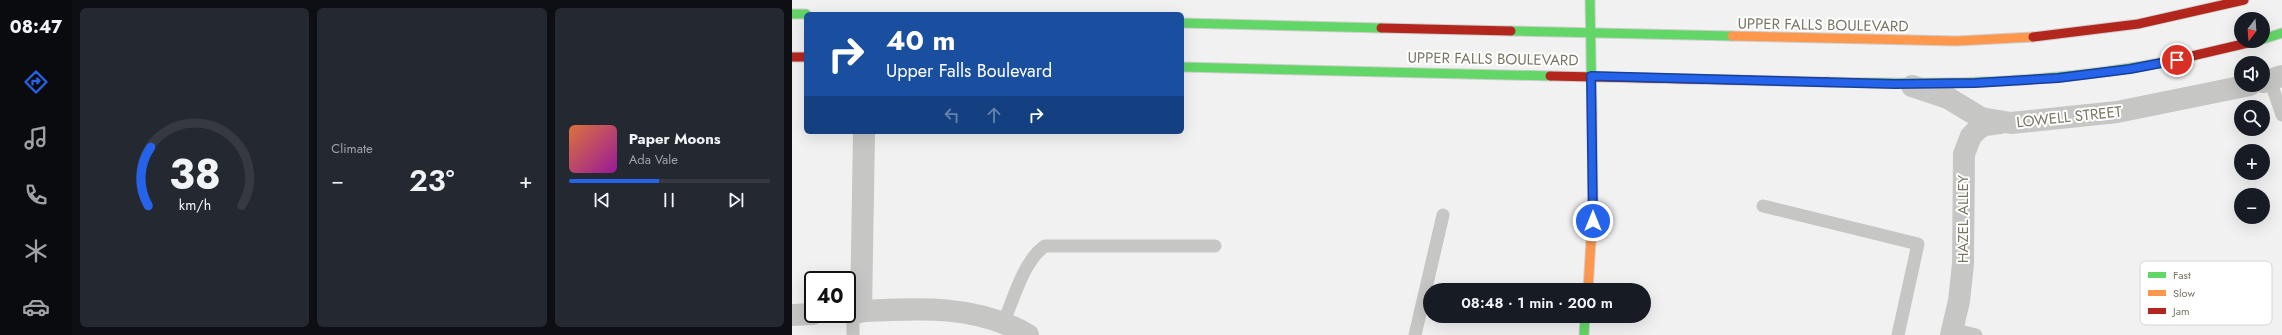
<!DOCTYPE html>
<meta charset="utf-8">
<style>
:root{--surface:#171b24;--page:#242831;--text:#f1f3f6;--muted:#9ea1a6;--line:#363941;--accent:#2563eb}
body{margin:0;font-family:Jost,sans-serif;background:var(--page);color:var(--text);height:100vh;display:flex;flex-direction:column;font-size:15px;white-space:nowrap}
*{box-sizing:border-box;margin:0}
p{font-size:13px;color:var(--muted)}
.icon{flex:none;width:22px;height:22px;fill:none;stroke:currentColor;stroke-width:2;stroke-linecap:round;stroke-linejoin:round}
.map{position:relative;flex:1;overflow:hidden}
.panel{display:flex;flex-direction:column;gap:8px;padding:8px;background:#0d0f14;width:720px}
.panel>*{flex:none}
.top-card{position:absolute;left:12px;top:12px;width:380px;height:122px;border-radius:6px;box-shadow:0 4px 16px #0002;background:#1a4fa0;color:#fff;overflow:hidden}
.needle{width:26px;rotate:197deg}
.fabs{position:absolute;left:1442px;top:12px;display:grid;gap:8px}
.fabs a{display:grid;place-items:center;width:36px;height:36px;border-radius:50%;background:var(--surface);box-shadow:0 4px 16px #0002;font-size:20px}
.speed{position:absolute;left:12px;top:271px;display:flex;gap:8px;font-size:20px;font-weight:700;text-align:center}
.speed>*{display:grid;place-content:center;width:52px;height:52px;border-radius:50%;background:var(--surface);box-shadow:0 4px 16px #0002;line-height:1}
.speed .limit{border:2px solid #111;border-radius:6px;background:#fff;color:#111}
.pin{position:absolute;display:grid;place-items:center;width:34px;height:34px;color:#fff;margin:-17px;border:2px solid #fff;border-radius:50%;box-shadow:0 1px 4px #0007}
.me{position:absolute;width:44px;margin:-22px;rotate:0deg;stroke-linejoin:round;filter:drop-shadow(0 0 3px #0008)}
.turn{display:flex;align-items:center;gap:14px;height:84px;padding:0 16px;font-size:18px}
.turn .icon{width:52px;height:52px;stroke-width:2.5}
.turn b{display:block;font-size:28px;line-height:34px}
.lanes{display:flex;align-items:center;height:38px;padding:0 16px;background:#0003;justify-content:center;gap:20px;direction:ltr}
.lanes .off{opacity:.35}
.big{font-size:30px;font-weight:600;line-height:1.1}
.panel .tile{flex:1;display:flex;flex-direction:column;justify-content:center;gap:6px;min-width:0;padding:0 14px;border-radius:6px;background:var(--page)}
.panel .dial{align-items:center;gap:0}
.dial svg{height:104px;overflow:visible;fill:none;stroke:var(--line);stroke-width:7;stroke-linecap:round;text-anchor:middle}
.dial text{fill:var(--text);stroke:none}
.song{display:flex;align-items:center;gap:12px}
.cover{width:48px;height:48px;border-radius:6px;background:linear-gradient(135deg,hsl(20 70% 55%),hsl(300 70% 35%))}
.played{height:4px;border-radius:2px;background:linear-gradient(90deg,var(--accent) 45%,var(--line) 45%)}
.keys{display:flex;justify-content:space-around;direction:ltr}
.heat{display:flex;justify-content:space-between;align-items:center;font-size:22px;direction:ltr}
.panel .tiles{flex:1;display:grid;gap:8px;grid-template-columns:repeat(3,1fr)}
.trip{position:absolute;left:631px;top:283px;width:228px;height:40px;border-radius:20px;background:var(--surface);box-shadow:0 4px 16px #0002;font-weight:600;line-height:40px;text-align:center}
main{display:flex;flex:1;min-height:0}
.dock{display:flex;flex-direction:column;width:72px;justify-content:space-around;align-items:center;background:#090b0e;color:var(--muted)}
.dock .icon{width:28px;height:28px}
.dock .on{color:var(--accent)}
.dock b{font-size:18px;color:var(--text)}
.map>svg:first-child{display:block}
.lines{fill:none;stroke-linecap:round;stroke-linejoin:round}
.fast-casing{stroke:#cececd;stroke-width:11}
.slow-casing{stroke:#cececd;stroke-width:11}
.jam-casing{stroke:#cececd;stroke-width:11}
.lane{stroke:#c6c6c5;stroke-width:13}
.street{stroke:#c6c6c5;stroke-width:22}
.fast{stroke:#63d668;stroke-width:9}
.slow{stroke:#ff974d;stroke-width:9}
.jam{stroke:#b3261e;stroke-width:9}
.route-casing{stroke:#184099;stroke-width:10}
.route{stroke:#2563eb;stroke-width:7}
.labels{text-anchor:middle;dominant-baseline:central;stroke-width:4;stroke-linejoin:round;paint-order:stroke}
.street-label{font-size:15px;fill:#787562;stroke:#fff}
.key{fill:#fff;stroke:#d6d6d0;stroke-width:1}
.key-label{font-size:11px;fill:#787562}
</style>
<main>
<nav class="dock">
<b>08:47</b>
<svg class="icon on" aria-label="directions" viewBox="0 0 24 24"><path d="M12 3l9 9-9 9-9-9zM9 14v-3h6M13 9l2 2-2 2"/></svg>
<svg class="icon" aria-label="music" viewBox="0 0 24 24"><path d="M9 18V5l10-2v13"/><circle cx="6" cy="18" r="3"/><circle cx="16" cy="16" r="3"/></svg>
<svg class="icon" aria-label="phone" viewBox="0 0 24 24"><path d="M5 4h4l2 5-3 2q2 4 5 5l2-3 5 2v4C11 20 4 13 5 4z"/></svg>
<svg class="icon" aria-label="climate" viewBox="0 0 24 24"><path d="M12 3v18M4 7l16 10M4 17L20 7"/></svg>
<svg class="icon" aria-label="car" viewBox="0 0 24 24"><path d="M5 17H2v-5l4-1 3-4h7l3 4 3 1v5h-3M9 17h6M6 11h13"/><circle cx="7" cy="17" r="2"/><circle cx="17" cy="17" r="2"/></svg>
</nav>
<section class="panel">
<div class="tiles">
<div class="tile dial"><svg viewBox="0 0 100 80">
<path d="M14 69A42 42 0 1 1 86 69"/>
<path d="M14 69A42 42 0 0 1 16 24" stroke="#2563eb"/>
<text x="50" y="56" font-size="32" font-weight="700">38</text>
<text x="50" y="72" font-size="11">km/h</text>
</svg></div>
<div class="tile"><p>Climate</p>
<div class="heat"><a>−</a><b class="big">23°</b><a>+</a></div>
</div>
<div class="tile">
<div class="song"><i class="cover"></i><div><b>Paper Moons</b><p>Ada Vale</p></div></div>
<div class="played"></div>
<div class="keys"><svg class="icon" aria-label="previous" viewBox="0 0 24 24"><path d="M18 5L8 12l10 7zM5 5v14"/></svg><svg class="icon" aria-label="pause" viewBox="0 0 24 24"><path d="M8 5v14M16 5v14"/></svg><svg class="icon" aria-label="next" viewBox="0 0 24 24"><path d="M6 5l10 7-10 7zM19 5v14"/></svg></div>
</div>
</div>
</section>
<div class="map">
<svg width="1490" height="335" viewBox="0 0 1490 335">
<rect width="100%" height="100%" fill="#f1f1f2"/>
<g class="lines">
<defs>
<path id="fast" d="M798 0 800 114
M0 14H14
M390 23 589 28
M719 31 940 36
M1471 39 1490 33
M390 67 758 76
M1035 82C1155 85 1265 84 1383 60
M792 335 793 316"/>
<path id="slow" d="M940 36 1165 41 1241 37
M796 290 801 207 800 114"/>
<path id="jam" d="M589 28 719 31
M1241 37 1346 24 1452 0
M0 57H14
M1383 60 1464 41
M758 76 1035 82"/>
</defs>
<use href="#fast" class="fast-casing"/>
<use href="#slow" class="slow-casing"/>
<use href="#jam" class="jam-casing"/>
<path class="lane" d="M1478 80 1490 115
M971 206 1126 244 1106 335
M212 321C222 298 232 260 253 246H423
M1160 329 1184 335
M61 335V312
M623 335 651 215"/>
<path class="street" d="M1471 82 1490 76
M1120 86 1156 98 1189 118 1219 123 1325 112 1458 85
M55 312C117 309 181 302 236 335
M69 312 72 132
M0 315 21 314
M1159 335 1167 301 1171 264 1172 154 1179 136 1186 129 1193 125 1208 123"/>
<use href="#fast" class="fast"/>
<use href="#slow" class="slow"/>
<use href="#jam" class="jam"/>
</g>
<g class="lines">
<defs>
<path id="route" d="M801 221 799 76 1103 84 1183 83 1266 78 1338 69 1385 60"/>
</defs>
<use href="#route" class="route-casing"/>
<use href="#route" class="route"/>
</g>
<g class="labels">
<g class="street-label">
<text transform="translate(1031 25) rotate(1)">UPPER FALLS BOULEVARD</text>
<text transform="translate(701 59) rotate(1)">UPPER FALLS BOULEVARD</text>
<text transform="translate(1277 117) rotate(-6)">LOWELL STREET</text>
<text transform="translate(1171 219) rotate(-90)">HAZEL ALLEY</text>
</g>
</g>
<rect x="1348" y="261" width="132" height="64" rx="6" class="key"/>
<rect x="1356" y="272" width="18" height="6" fill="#63d668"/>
<rect x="1356" y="290" width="18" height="6" fill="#ff974d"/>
<rect x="1356" y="308" width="18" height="6" fill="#b3261e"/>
<g class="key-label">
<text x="1381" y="279">Fast</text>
<text x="1381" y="297">Slow</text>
<text x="1381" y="315">Jam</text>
</g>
</svg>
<div class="fabs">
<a><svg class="needle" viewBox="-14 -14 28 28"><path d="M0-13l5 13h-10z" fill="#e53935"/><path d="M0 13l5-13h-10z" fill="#9ea1a6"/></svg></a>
<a><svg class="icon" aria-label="sound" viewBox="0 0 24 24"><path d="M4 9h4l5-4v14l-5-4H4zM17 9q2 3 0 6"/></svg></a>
<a><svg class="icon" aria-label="search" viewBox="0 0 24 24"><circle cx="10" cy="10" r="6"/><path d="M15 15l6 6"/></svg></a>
<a>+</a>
<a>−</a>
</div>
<div class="speed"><div class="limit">40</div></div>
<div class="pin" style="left:1385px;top:60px;background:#d93025"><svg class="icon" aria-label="arrive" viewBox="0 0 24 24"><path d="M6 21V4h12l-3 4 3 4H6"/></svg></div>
<svg class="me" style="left:801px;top:221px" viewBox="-20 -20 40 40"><circle r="17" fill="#2563eb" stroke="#fff" stroke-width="3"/><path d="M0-11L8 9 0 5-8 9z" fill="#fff"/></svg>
<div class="trip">08:48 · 1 min · 200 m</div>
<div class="top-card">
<div class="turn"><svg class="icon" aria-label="right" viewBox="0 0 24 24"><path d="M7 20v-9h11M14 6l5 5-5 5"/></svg><div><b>40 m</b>Upper Falls Boulevard</div></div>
<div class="lanes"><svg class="icon off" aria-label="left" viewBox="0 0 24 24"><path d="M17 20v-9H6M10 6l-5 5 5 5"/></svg><svg class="icon off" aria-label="ahead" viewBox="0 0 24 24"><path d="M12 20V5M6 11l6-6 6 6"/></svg><svg class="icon" aria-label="right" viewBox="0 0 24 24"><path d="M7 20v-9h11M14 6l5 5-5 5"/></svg></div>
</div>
</div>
</main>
